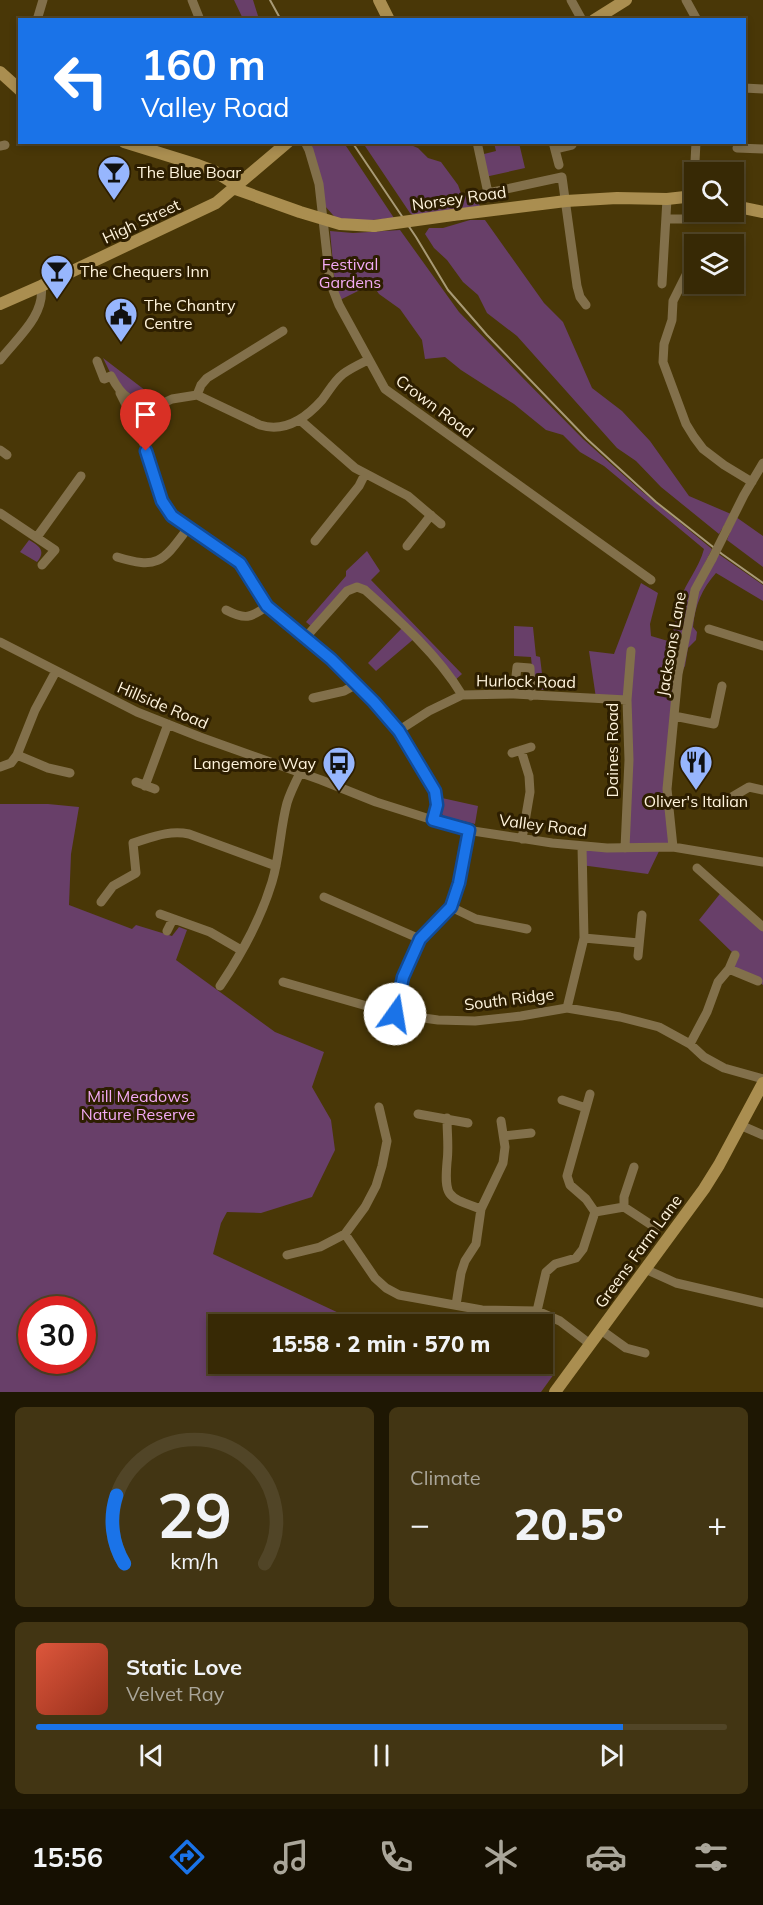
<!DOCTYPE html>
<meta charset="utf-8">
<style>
:root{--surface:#372905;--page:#423513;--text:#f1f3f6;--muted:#aaa69a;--line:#514527;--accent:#1a73e8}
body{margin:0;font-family:Mulish,sans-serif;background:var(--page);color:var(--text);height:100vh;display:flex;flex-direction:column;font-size:22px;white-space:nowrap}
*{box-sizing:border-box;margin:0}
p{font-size:20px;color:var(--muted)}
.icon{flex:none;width:33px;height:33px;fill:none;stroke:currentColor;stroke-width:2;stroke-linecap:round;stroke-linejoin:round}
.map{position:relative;height:1392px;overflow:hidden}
.side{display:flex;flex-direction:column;gap:15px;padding:15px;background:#1e1703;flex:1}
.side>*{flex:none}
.hud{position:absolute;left:18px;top:18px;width:728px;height:126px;border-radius:0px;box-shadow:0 3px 9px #0003,0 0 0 2px var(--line);background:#1a73e8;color:#fff;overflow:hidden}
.controls{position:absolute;left:684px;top:162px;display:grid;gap:12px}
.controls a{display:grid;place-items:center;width:60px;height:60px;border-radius:0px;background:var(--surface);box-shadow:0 3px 9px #0003,0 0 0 2px var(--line);font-size:30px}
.speed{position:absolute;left:18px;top:1296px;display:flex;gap:12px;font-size:30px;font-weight:700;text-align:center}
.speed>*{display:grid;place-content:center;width:78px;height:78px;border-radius:50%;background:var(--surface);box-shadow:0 3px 9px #0003,0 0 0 2px var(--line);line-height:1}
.speed .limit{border:9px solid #d22;background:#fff;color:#111}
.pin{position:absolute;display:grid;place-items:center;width:51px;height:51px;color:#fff;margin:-62px -26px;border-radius:50% 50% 50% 0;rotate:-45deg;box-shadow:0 0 6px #0007}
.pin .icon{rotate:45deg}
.me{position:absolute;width:66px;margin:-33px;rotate:13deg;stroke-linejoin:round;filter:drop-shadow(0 0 4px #0008)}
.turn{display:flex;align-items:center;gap:21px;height:126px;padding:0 24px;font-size:27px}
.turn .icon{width:78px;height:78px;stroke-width:2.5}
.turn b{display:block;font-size:42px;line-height:51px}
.big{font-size:45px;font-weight:800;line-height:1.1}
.side .widget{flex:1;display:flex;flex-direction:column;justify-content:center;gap:9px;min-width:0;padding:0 21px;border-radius:9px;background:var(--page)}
.side .dial{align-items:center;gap:0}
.dial svg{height:156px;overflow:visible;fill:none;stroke:var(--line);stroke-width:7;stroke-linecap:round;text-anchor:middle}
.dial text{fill:var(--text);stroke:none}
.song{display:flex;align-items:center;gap:18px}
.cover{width:72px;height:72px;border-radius:9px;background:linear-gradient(135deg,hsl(10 70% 55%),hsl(10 70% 35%))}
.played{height:6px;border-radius:3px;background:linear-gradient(90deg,var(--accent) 85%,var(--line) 85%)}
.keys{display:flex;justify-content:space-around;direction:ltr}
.heat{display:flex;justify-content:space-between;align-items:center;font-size:33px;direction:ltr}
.side .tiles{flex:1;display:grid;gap:15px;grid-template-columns:1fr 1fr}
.widget:last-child{grid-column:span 2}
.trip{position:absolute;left:208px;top:1314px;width:345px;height:60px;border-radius:0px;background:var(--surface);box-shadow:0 3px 9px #0003,0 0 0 2px var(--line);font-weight:800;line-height:60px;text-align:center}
.tab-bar{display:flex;height:96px;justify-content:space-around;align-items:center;background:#161002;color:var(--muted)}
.tab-bar .icon{width:42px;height:42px}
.tab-bar .current{color:var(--accent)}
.tab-bar b{font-size:27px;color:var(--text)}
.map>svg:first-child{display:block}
.green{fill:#683f69;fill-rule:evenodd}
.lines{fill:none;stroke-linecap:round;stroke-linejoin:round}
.street{stroke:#82704b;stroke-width:9}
.secondary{stroke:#aa8e50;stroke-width:12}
.rail{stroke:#a89a76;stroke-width:2}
.street-bridge{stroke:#82704b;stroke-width:9}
.secondary-bridge{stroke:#aa8e50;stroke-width:12}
.route-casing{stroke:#114b97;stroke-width:15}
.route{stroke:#1a73e8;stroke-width:10}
.labels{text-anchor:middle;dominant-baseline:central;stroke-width:6;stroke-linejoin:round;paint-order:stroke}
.poi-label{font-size:16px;fill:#fff4dc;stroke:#2d1e00;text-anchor:start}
.street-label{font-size:16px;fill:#fff4dc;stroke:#2d1e00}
.park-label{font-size:16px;fill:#f4abf5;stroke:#2d1e00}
</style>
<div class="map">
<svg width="763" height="1392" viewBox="0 0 763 1392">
<rect width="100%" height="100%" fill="#493707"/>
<path class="green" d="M234 0H253L259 19H243Z
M307 143H344L394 218 340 223 325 206Z
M363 143H406L418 148 428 158 441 162 458 185 462 196 474 194 480 206 415 217 410 213Z
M494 143H519L525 168 485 177 480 155 496 151Z
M470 220H485L544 303 563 322 592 388 622 411 650 441 689 496 731 514 719 534 661 487 636 461 617 448 517 336 487 313 478 295 463 282 447 260 434 248 425 234 429 228H443Z
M400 230 459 312 522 377 583 439 639 489 712 549 704 565 717 553 763 585V601L716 573C702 589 695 605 693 627L697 632 696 640 688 648 685 666 678 679 669 767 673 847H661L648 874 581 865 582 846 625 848 627 700 596 698 589 651 614 654 641 583 658 593 650 624 651 636 668 641C677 629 675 614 680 600 686 582 699 568 704 549L604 466 580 452 563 435 546 430 514 404 461 370 445 357 425 359 422 340 400 309 379 294 372 284 340 300 335 285 330 231 353 233Z
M103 358 150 394 147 405 155 407 141 435Z
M736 517 763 536V567L727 540Z
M29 540C40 546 46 551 37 562L20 552Z
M367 551 380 571 371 580 462 674 454 681 415 638 376 671 368 663 404 626 357 587 313 628 306 622 346 576V571Z
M514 626 533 627 536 656 540 657 544 690 534 689 531 657 514 656Z
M442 798 478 806 475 824 443 816 440 809Z
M0 804H48L79 807 71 854 69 905 132 929 136 925 172 936 179 927 187 930 176 960 275 1032 324 1052 312 1087 331 1120 335 1150 312 1197 261 1213 227 1212 221 1223 213 1254 341 1314 375 1324H219V1364H515L554 1374 541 1392H0ZM32 1310H82V1360H32Z
M723 890 763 927V985L758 981 729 969 735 955 699 920Z"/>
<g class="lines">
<path class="street" d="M192 0 200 20
M571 0 582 20
M686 0 697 20
M37 20 43 0
M744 88 763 89
M305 142 309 150 319 184 330 282 339 305 385 389 651 580
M477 142 488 193 562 177 577 286 580 297 586 305
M553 142 559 165
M0 146 5 145
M737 148 763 149
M555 149 572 145
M691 195 694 181 696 142
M667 219H686
M686 275 673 301 672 320 664 344 663 362 686 424 694 437 703 449 724 465 752 482
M662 284 667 199
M0 360C16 339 46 315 41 286
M97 361 104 379 111 376C123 399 130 401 155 407
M120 393 141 435 162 501 172 516 240 563 267 606 331 659 379 707 398 731 435 791 437 805 433 820
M197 395 201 385 207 378 283 331
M155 407 172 399 197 395 260 425C285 433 306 418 322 400 329 391 334 381 343 374 351 368 360 364 368 360
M300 420 355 468 408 496 441 524
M141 435 155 407
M0 450 7 455
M0 513 55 550 42 565
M727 529 744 495 763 463
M37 537 81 476
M315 541 359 486 365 474
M407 546 431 515
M117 557C159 570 163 561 188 528
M226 610C245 620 251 618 267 606
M709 629 763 646
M306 637 347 591 357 587 365 590C400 621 438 655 462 695
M0 642 137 712 200 737 321 780 376 802 433 820 473 831 552 843 607 848 673 847 763 862
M514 694 517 667 530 668 531 696
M313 698 344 691 357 684
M674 716 714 724 722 686
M398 731 429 711 462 695 514 694 627 700
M521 750 529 776 530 792 522 839
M512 753 531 747
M17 755 48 768 70 773
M0 767 11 763 17 755 35 710 56 671
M136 782 155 789
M145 786 168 724
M732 797 749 787 763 790
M673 847 667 789 678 674 695 590 712 559
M625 848 629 760 627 700 631 651
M697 868 763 927
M324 897 420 939
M101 902 113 886 136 873 133 843C153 837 169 830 189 834L276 866
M451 907 476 919 527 929
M160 914 210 932 241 950
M167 931 173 919
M584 938 639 943
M638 956 642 915
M729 969 735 955
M283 982 395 1014 438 1020 475 1021 521 1016 567 1008 620 1017 659 1027 690 1044 704 1057 724 1068 763 1079
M220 986C241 955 261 918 272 882 280 856 280 829 287 803 290 793 295 783 300 773
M567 1008 584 938 582 846
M395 1014 403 977 420 939 451 907 459 883 469 830
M690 1044 707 1012 718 982 729 969 758 981
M562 1100 586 1108
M418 1114 468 1123
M447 1118C447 1133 449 1148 447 1162 444 1198 448 1197 481 1209
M740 1125 763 1135
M504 1136 531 1133
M624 1207V1197L634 1167
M595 1212 624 1207 656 1228
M345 1234 375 1278 386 1288 399 1295 482 1310 537 1311 560 1321 590 1344
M287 1255 320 1247 345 1234 365 1207 376 1186 382 1166 387 1141 379 1107
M645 1269 676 1283 763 1303
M456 1305 461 1273 465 1261 476 1244 481 1209 503 1163 505 1147 501 1121
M537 1311 546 1272 555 1264 576 1258 583 1249 595 1212 586 1199 570 1185 567 1176 590 1094
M601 1330 626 1348 645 1353"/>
<path class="secondary" d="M379 0 389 20
M594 20 626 0
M0 72 20 90
M124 142 198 165 214 171 236 185
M233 188 300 212 340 224 374 226
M734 206 763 212
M453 215 566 201 617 198 667 199 694 196
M0 304 41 286 216 203 288 142
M555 1392 704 1189 719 1165 763 1083"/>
<path class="rail" d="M270 0 281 20
M352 142 416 237 448 290 487 335 587 439 656 502 722 554 763 583"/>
<path class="street-bridge" d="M712 559 727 529"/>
<path class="secondary-bridge" d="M374 226 453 215"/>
</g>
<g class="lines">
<defs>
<path id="route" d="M146 451 162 501 172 516 240 563 267 606 331 659 374 702 399 731 435 791 437 805 433 820 469 830 459 883 451 907 420 939 403 977 395 1014"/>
</defs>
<use href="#route" class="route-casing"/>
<use href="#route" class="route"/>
</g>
<defs>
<symbol id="bar-pin" viewBox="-11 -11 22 30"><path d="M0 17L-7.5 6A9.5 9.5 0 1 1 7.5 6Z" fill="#97b6fd" stroke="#2d1e00"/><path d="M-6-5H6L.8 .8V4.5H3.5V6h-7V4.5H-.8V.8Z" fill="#111"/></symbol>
<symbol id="civic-pin" viewBox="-11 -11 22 30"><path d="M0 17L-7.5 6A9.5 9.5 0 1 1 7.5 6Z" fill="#97b6fd" stroke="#2d1e00"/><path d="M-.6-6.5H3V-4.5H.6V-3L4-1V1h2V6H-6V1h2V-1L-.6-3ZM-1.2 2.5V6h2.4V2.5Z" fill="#111"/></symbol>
<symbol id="restaurant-pin" viewBox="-11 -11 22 30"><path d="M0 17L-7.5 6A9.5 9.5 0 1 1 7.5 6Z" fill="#97b6fd" stroke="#2d1e00"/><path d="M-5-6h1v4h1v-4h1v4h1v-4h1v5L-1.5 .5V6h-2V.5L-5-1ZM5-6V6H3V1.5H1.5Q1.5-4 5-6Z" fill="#111"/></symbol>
<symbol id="bus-pin" viewBox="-11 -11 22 30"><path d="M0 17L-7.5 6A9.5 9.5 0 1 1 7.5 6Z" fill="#97b6fd" stroke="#2d1e00"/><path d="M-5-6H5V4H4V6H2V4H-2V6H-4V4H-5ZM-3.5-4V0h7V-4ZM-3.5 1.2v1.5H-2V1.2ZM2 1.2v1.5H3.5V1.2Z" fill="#111"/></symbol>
</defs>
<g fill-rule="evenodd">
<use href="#bar-pin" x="95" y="153" width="38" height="52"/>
<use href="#bar-pin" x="38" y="252" width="38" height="52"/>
<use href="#civic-pin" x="102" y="295" width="38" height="52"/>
<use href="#restaurant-pin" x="677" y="743" width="38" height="52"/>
<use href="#bus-pin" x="320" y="744" width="38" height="52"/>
</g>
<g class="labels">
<g class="poi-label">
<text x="137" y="172">The Blue Boar</text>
<text x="80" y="271">The Chequers Inn</text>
<text x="144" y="305">The Chantry<tspan x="144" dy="18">Centre</tspan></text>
<text x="316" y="763" text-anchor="end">Langemore Way</text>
<text x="696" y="801" text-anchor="middle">Oliver's Italian</text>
</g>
<g class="street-label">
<text transform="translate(459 198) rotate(-8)">Norsey Road</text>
<text transform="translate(141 221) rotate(-25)">High Street</text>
<text transform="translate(435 406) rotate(37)">Crown Road</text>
<text transform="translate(671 644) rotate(-80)">Jacksons Lane</text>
<text transform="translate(526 681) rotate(1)">Hurlock Road</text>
<text transform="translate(163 705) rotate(23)">Hillside Road</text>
<text transform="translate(612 750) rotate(-90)">Daines Road</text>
<text transform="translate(543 825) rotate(7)">Valley Road</text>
<text transform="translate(509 999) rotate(-7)">South Ridge</text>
<text transform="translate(638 1251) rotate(-54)">Greens Farm Lane</text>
</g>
<g class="park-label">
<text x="350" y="264">Festival<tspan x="350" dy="18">Gardens</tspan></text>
<text x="138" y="1096">Mill Meadows<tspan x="138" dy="18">Nature Reserve</tspan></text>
</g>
</g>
</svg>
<div class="controls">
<a><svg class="icon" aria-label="search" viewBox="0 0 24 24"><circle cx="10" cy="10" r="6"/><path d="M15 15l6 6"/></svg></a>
<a><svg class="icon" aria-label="layers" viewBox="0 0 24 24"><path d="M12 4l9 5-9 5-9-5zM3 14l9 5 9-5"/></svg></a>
</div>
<div class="speed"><div class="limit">30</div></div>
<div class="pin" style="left:146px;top:451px;background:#d93025"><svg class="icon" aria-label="arrive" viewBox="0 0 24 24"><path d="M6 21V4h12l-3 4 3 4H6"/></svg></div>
<svg class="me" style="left:395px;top:1014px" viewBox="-20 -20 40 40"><circle r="19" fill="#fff"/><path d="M0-13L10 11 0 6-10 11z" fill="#1a73e8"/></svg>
<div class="trip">15:58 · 2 min · 570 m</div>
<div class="hud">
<div class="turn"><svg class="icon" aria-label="left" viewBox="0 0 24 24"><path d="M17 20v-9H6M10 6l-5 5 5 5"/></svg><div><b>160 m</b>Valley Road</div></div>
</div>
</div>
<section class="side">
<div class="tiles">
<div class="widget dial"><svg viewBox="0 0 100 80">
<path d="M14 69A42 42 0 1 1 86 69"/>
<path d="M14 69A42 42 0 0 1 10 34" stroke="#1a73e8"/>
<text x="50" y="56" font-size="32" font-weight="700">29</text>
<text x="50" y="72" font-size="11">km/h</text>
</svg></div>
<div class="widget"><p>Climate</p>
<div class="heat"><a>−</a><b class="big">20.5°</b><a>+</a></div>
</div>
<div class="widget">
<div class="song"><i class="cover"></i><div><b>Static Love</b><p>Velvet Ray</p></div></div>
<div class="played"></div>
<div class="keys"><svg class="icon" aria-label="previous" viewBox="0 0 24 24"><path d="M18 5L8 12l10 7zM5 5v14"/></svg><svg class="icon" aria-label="pause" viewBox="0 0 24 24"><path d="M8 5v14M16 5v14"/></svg><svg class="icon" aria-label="next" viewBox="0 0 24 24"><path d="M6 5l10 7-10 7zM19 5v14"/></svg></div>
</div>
</div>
</section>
<nav class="tab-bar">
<b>15:56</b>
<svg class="icon current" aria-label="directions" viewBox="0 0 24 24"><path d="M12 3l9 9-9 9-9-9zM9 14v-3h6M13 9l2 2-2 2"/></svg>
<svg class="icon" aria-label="music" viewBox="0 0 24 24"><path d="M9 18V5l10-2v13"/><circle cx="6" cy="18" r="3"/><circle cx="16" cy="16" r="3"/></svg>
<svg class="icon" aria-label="phone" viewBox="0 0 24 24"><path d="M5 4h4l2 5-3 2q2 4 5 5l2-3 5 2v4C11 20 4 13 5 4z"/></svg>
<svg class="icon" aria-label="climate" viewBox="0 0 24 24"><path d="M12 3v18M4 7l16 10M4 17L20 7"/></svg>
<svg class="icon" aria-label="car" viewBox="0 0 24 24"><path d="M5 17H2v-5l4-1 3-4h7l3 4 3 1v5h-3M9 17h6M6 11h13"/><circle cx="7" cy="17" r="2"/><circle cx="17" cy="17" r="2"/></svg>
<svg class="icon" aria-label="filters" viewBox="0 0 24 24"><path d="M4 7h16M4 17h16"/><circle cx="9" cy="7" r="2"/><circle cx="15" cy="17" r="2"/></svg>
</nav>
